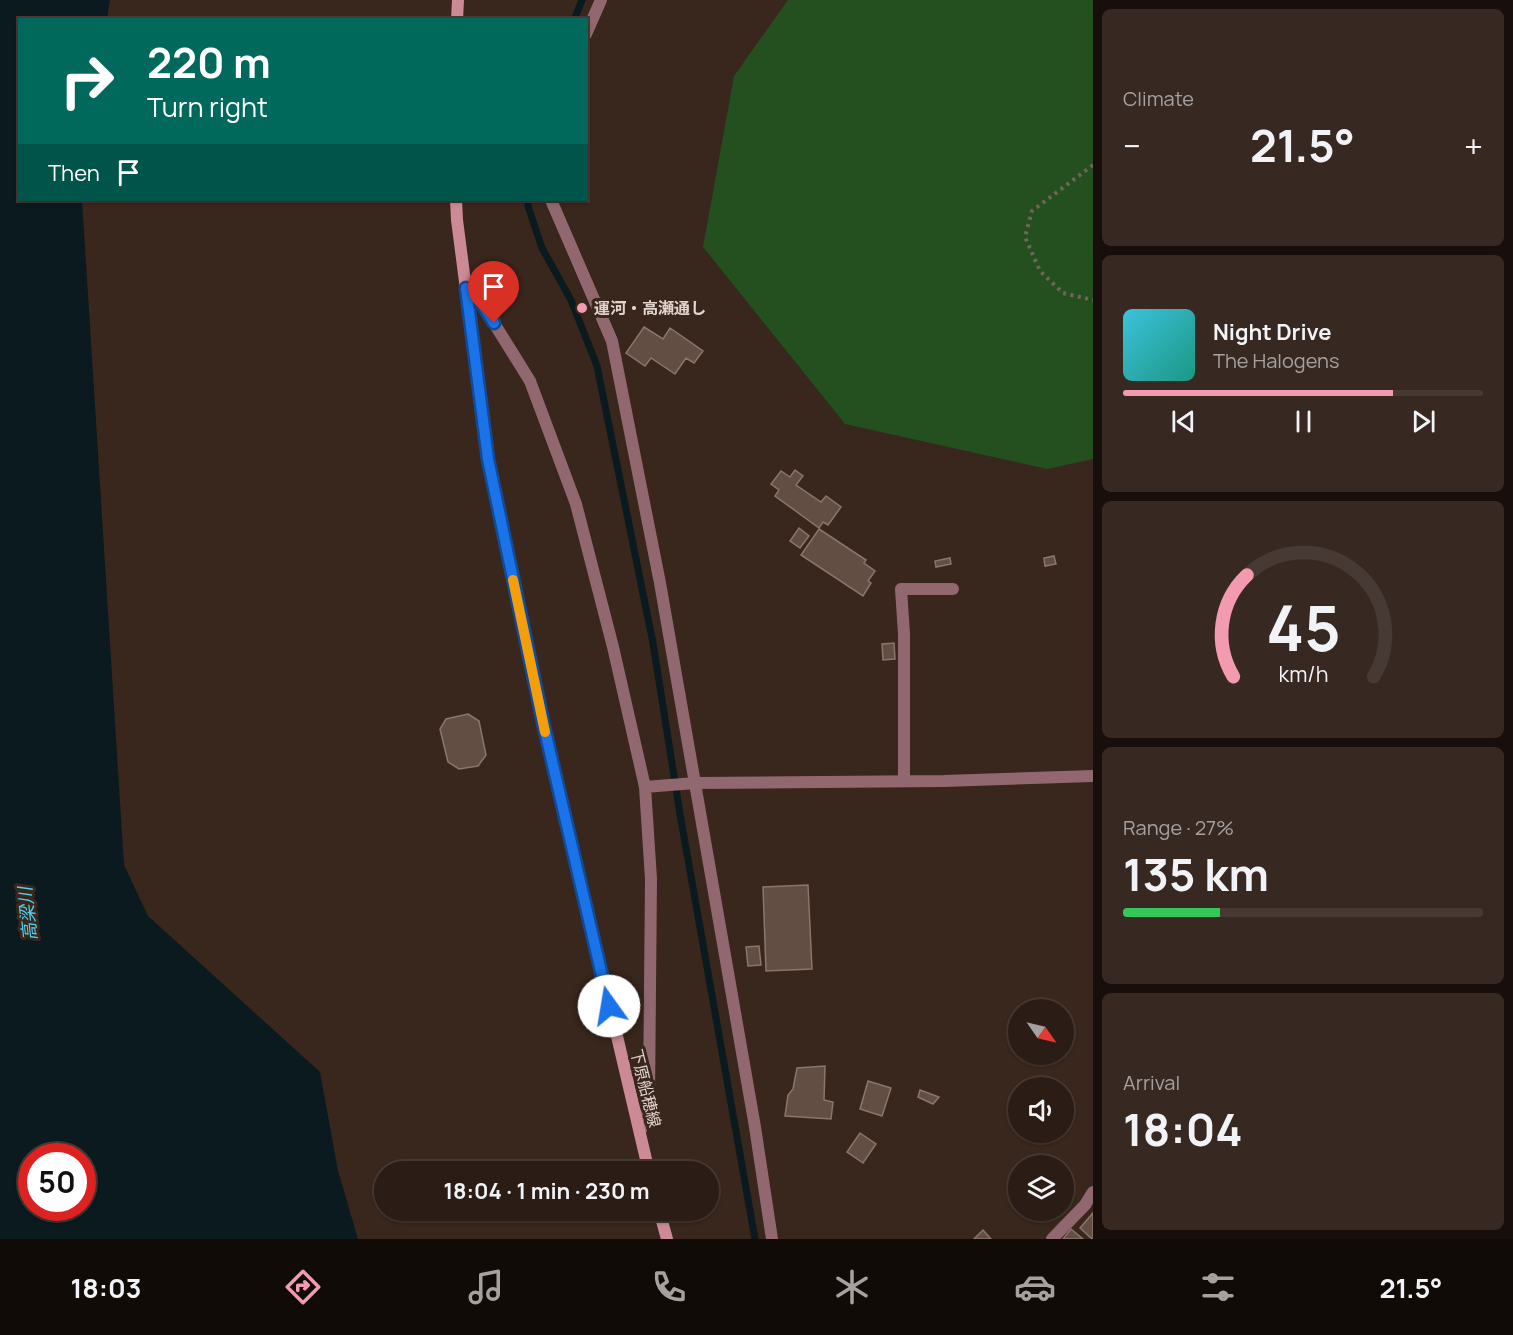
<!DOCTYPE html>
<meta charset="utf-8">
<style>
:root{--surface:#2b1c15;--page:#372922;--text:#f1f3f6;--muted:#a6a1a0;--line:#473a34;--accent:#f29aaf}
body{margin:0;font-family:Manrope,"Noto Sans JP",sans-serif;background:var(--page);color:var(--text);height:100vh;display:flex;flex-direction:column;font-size:22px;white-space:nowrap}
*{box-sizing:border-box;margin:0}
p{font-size:20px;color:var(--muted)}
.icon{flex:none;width:33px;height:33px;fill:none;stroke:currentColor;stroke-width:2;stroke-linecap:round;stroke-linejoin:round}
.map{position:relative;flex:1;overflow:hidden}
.drawer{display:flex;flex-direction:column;gap:9px;padding:9px;background:#180f0c;width:420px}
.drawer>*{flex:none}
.top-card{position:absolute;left:18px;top:18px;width:570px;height:183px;border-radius:0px;box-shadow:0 2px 4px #0004,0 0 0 2px var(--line);background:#00695c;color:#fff;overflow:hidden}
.needle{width:39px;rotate:124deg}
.buttons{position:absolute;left:1008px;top:999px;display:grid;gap:12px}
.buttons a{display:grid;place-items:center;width:66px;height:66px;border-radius:50%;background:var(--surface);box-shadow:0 2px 4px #0004,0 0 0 2px var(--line);font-size:30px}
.speed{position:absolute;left:18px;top:1143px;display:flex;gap:12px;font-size:30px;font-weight:700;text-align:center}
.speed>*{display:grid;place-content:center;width:78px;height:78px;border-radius:50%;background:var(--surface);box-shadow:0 2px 4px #0004,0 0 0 2px var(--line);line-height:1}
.speed .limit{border:9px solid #d22;background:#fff;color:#111}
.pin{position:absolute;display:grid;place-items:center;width:51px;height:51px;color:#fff;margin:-62px -26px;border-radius:50% 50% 50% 0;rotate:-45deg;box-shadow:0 0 6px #0007}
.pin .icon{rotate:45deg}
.me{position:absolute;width:66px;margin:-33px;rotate:347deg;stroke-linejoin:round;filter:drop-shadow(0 0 4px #0008)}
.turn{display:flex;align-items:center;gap:21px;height:126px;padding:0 30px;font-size:27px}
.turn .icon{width:78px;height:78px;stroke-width:2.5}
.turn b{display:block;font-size:42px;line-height:51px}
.then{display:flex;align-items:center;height:57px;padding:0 30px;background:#0003;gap:12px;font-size:22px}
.big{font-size:45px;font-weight:700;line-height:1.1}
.drawer .widget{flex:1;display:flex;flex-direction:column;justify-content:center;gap:9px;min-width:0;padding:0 21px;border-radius:9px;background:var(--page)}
.drawer .dial{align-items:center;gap:0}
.dial svg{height:156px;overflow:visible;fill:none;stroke:var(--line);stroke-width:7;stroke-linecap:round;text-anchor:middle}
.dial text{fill:var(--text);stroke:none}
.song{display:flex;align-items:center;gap:18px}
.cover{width:72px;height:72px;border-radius:9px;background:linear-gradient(135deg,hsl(190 70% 55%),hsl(170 70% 35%))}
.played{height:6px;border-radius:3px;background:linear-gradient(90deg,var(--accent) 75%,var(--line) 75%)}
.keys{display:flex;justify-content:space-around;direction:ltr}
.heat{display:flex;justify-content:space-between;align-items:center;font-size:33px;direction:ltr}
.charge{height:9px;border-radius:4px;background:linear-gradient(90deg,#34c759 27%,var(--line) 0)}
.trip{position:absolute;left:374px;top:1161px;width:345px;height:60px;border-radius:30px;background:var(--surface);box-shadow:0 2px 4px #0004,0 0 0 2px var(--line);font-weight:700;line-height:60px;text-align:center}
.dock{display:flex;height:96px;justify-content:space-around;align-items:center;background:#110b08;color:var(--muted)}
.dock .icon{width:42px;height:42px}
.dock .current{color:var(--accent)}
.dock b{font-size:27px;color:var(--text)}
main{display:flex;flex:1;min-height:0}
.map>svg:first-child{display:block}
.green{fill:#23501e}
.water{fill:#0a1a1e;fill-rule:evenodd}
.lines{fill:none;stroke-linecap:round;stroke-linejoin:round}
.stream{stroke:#0a1a1e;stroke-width:7}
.building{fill:#634e43;stroke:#8c756a;stroke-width:1.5}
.path{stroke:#74635a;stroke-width:4;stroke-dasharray:3 4.5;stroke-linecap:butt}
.street{stroke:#916870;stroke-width:12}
.secondary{stroke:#cc8a96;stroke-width:12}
.route-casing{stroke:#114b97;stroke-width:15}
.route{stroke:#1a73e8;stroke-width:10}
.slow{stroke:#f59e0b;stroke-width:10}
.poi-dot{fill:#f29aaf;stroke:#39261c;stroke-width:2}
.labels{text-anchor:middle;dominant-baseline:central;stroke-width:6;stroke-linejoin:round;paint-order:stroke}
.poi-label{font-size:16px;font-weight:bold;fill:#e1d4ce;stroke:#39261c;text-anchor:start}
.street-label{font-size:16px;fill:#e1d4ce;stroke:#39261c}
.water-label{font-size:18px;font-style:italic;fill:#4ed2ef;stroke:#39261c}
</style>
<main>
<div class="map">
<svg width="1093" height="1239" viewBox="0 0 1093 1239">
<rect width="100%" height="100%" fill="#39261c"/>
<path class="green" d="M788 0H1093V459L1047 469 845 424 703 247 734 76Z"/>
<path class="water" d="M0 0H110L107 19 20 20V200H82L124 865 148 916 320 1072 338 1171 358 1239H0ZM32 1156H82V1208H32Z"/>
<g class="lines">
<path class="stream" d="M574 20 582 0
M528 200V206L542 248 571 300 597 366 653 643 680 814 755 1239"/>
</g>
<path class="building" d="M644 327 663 339 670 328 703 351 694 363 686 358 675 374 651 358 645 366 626 353Z
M795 470 803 476 796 485 821 502 826 496 841 507 828 525 823 522 819 528 775 496 779 490 771 484 781 471 790 477Z
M799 528 809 536 800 548 790 541Z
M819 529 866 560 864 563 875 571 868 581 871 583 863 596 801 555Z
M1054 556 1056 564 1045 566 1044 558Z
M950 558 951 564 936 567 935 561Z
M894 643 895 659 883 660 882 644Z
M468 714 479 721 486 755 478 766 459 769 448 762 440 729 446 719Z
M808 885 812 969 766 971 763 887Z
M759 946 761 965 748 966 746 947Z
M825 1066 824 1100 833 1102 831 1119 785 1116 788 1095 793 1089 797 1068Z
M868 1081 891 1088 882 1116 860 1109Z
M920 1090 939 1097 933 1104 918 1097Z
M860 1133 876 1144 863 1163 847 1152Z
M1093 1213V1239H1092L1080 1228Z
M1071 1229 1083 1239H1063Z
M983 1230 991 1239H974Z"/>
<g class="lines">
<path class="path" d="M1093 165 1032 211 1025 237 1040 271 1063 293 1093 300"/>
<path class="street" d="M586 34 601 0
M551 200 612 341 660 583 755 1127 772 1239
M466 288 482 304 530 381 576 504 613 647 645 787 651 879 649 1098 640 1133
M904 781V634L901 589H953
M645 787 695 783 944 781 1093 776
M1052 1239 1085 1205 1093 1192"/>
<path class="secondary" d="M457 20 458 0
M456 200 457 220 488 459 543 722 649 1172
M659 1210 667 1239"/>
</g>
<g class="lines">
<defs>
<path id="route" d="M494 323 482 304 466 288 488 459 543 722 609 1006"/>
</defs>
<use href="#route" class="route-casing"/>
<use href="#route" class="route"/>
<path class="slow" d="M513 580 545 732"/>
</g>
<circle class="poi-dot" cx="582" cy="308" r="6"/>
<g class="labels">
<g class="poi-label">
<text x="594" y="308">運河・高瀬通し</text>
</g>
<g class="street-label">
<text transform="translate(646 1088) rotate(76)">下原船穂線</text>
</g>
<g class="water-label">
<text transform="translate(27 914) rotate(-96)">高梁川</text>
</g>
</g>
</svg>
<div class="buttons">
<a><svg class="needle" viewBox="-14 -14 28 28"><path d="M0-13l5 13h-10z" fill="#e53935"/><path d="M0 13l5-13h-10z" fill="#a6a1a0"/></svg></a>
<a><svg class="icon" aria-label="sound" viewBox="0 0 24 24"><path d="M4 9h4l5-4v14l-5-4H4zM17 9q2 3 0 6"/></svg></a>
<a><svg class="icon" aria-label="layers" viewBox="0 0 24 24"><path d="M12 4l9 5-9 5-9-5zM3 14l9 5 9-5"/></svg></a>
</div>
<div class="speed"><div class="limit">50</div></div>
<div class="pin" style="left:494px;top:323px;background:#d93025"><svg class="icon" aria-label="arrive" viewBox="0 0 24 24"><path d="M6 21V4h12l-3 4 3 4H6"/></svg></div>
<svg class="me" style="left:609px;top:1006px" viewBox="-20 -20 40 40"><circle r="19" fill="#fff"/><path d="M0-13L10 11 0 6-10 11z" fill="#1a73e8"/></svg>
<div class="trip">18:04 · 1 min · 230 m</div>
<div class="top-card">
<div class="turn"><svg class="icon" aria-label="right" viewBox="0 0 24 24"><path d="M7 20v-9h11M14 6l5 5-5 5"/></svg><div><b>220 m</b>Turn right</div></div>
<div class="then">Then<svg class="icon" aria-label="arrive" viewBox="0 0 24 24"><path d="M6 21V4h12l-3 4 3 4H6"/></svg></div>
</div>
</div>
<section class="drawer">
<div class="widget"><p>Climate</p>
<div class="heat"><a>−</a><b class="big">21.5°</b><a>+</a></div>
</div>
<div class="widget">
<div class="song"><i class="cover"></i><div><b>Night Drive</b><p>The Halogens</p></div></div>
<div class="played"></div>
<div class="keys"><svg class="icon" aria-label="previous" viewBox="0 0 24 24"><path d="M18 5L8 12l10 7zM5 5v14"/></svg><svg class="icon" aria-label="pause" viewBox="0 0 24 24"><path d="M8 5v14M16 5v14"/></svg><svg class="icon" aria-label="next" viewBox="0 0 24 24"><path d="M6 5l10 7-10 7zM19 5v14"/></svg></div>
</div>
<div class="widget dial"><svg viewBox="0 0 100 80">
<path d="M14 69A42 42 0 1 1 86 69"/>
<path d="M14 69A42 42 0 0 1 21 17" stroke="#f29aaf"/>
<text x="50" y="56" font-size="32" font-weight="700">45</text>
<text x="50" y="72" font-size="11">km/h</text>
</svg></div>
<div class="widget"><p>Range · 27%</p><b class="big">135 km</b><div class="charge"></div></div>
<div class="widget"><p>Arrival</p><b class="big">18:04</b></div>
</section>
</main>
<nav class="dock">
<b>18:03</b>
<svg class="icon current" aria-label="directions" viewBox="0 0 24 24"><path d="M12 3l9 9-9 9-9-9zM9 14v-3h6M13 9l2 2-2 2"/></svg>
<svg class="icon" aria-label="music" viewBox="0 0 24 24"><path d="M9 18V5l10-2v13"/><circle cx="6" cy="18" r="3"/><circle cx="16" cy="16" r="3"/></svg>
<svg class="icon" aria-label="phone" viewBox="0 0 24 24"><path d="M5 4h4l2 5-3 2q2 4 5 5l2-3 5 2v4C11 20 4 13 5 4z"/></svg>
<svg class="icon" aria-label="climate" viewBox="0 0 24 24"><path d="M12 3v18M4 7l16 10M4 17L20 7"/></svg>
<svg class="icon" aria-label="car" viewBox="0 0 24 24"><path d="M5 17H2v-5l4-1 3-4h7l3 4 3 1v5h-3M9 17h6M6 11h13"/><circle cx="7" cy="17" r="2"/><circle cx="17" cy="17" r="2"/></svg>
<svg class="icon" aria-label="filters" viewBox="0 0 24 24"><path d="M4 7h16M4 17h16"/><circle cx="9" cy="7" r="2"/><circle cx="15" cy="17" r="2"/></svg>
<b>21.5°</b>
</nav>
